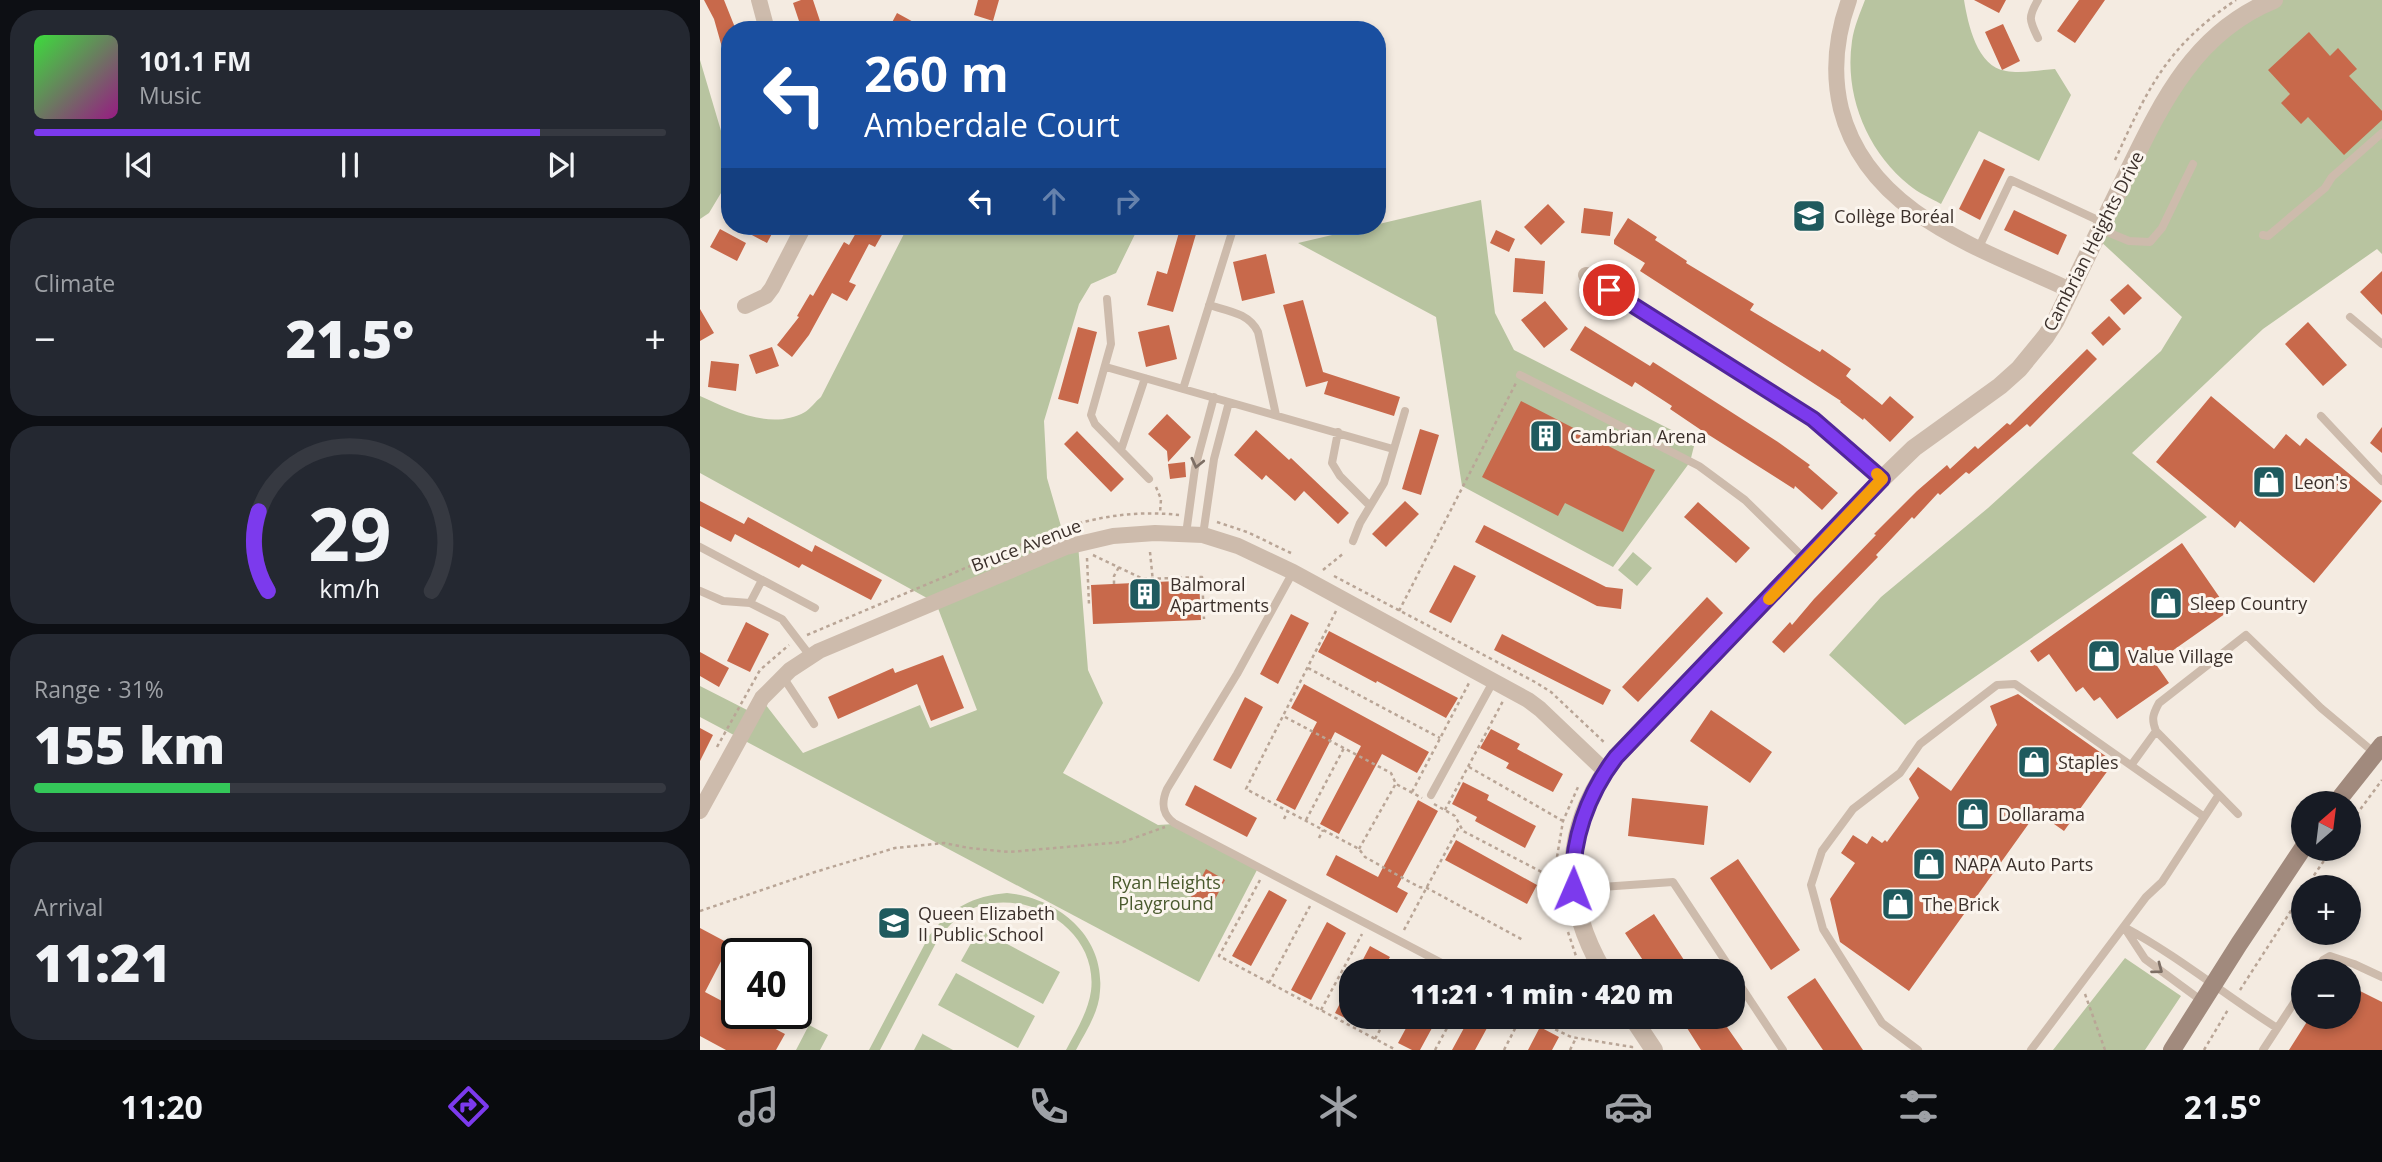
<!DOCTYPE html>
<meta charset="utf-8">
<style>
:root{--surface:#171b24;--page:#242831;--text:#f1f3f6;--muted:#9ea1a6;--line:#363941;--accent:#7c3aed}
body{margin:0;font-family:"Open Sans",sans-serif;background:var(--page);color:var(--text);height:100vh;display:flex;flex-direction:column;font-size:26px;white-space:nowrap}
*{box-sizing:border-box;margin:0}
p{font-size:23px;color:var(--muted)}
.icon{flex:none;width:38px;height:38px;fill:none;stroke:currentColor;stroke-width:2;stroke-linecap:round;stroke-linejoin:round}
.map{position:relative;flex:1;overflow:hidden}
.sheet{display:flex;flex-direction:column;gap:10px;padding:10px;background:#0d0f14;width:700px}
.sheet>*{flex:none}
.guide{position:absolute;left:21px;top:21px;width:665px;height:214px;border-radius:28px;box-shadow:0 4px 10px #0003;background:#1a4fa0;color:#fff;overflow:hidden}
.needle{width:46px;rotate:28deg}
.buttons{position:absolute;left:1591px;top:791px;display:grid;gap:14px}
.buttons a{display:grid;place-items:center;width:70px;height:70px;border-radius:50%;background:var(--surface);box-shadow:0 4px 10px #0003;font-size:35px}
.speed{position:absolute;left:21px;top:938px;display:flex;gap:14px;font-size:35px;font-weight:700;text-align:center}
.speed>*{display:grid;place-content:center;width:91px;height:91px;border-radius:50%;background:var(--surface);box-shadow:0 4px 10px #0003;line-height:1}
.speed .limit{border:4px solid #111;border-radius:10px;background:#fff;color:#111}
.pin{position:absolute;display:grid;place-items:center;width:60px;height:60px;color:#fff;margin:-30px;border:4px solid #fff;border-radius:50%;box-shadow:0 2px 7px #0007}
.me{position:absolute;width:77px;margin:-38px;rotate:1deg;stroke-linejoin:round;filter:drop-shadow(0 0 5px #0008)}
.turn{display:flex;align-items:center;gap:24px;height:147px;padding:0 28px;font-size:32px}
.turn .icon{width:91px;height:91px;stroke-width:2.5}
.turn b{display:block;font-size:49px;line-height:60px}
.lanes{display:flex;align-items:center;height:66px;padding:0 28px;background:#0003;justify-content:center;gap:35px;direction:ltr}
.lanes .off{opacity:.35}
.big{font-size:52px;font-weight:800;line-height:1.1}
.sheet .card{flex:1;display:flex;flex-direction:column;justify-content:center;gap:10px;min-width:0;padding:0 24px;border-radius:28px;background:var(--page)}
.sheet .dial{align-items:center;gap:0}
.dial svg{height:182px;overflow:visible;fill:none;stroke:var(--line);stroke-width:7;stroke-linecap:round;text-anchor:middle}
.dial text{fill:var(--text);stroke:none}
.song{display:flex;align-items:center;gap:21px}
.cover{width:84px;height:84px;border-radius:10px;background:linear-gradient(135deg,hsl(120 70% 55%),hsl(310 70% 35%))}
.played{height:7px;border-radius:4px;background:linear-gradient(90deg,var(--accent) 80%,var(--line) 80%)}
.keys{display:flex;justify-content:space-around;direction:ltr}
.heat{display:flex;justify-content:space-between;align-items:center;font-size:38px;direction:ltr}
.charge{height:10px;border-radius:5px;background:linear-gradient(90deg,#34c759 31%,var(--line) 0)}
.trip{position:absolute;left:639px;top:959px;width:406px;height:70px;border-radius:28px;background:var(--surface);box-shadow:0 4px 10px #0003;font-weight:800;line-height:70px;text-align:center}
.dock{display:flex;height:112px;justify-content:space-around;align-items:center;background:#090b0e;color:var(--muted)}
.dock .icon{width:49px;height:49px}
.dock .current{color:var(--accent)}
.dock b{font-size:32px;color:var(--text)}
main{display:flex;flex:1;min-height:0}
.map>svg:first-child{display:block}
.green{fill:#b8c4a0}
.building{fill:#c8694b}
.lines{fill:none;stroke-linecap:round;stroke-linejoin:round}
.path{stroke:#b9a596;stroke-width:2.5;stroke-dasharray:3.5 3.5;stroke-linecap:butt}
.service{stroke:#cdbbac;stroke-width:8}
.minor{stroke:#cdbbac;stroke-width:16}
.tertiary{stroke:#cdbbac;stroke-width:18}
.secondary{stroke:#a18a7d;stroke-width:18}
.oneway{stroke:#7d6f65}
.route-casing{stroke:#51269a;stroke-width:18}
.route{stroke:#7c3aed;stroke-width:12}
.slow{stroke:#f59e0b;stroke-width:12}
.labels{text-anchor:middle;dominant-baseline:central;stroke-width:6;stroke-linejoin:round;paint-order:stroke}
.poi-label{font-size:18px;fill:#3b302b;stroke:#fbf5ee;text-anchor:start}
.street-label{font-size:18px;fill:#3b302b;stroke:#fbf5ee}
.park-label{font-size:18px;fill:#4a5a2e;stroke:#fbf5ee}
</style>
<main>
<section class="sheet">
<div class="card">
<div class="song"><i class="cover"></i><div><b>101.1 FM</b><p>Music</p></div></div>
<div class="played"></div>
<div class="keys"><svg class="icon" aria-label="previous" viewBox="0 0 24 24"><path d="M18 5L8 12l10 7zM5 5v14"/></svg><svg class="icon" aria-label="pause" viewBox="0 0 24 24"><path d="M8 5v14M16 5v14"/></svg><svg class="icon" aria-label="next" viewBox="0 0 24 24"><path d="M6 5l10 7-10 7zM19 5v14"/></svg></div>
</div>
<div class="card"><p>Climate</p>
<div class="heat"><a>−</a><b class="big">21.5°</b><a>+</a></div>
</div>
<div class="card dial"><svg viewBox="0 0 100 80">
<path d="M14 69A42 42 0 1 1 86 69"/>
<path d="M14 69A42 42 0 0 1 10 34" stroke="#7c3aed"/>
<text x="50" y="56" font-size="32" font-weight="700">29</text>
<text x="50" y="72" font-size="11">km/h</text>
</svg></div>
<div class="card"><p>Range · 31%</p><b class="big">155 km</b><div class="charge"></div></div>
<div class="card"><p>Arrival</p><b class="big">11:21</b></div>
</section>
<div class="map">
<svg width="1682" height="1050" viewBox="0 0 1682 1050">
<rect width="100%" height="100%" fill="#f4ebe1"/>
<path class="green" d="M1165 0H1264C1268 24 1277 67 1306 71 1321 74 1339 70 1355 69L1371 95 1339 161 1279 131 1241 204C1231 198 1218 193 1209 185 1167 151 1144 95 1152 41 1154 27 1160 13 1165 0Z
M1576 0H1682V254L1677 249 1563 329 1432 453 1507 517 1205 725 1129 655 1181 597 1288 508 1461 351 1482 317 1397 238 1493 58Z
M0 60 27 151 30 178 9 213 0 219Z
M781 200 795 313 814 350 995 442 990 462 913 567 762 486 736 317 598 243Z
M208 226H439L416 273 391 284 379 304 344 421 347 478 367 547 378 544 388 670 403 703 363 773 458 825 474 824 558 868 499 982 0 717V686L53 713 62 700 103 753 220 705 230 728 277 710 236 603 0 473V396C31 410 71 431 105 412 110 409 116 401 121 397Z
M933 552 952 568 937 586 918 570Z
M307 893C357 898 405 935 400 991 399 1012 386 1031 376 1050H366C376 1031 388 1012 391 991 399 927 321 883 267 911 255 918 245 930 237 941L180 1050H169L229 936C250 908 273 896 307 893Z
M279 929 360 972 343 1004 261 961Z
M1425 958 1481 996 1445 1050H1353Z
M256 973 335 1016 318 1048 238 1005Z
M109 1025 128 1035 120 1050H96Z
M223 1033V1034L253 1050H214Z"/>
<path class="building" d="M4 0H24L36 30H30V65H27L14 19Z
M101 0H113L123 30H102L93 3Z
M278 0H299L293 21 274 15Z
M1274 0H1306L1299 13Z
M1379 0H1405L1375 43 1357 31Z
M197 13 228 30H188Z
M1303 24 1320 61 1302 70 1285 32Z
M1609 32 1630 56 1638 48 1657 69 1649 76 1682 111V120L1644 155 1608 117 1601 124 1581 103 1590 94 1568 70Z
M1284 159 1305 169 1280 220 1259 209Z
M848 204 865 222 841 245 824 227Z
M884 208 913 212 910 236 881 233Z
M1314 210 1367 235 1358 255 1304 230Z
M928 218 957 237 955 240 987 261 986 263 1054 304 1050 310 1120 352 1122 349 1151 369 1146 376 1182 405 1190 396 1214 417 1190 442 1164 418 1163 420 1140 402 1141 401 940 271 945 263 914 244V240Z
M35 226H76L67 243Z
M160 226H187L175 247 169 244 149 282 156 285 147 301 132 293 109 335 92 357 77 345 99 317 97 316 110 294 113 296 144 242 149 245Z
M20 229 46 243 37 261 10 247Z
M480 229 496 234 473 312 447 305 457 271 467 274Z
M796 230 815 239 809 252 790 243Z
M566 254 575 293 542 301 533 262Z
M815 258 845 261 843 294 813 292Z
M1682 271V315L1660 292Z
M1428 284 1442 298 1424 315 1410 300Z
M603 300 623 372 700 397 694 416 624 394 628 381 606 387 583 305Z
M845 301 868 329 844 348 821 320Z
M0 309 14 333 0 341Z
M1409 316 1421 329 1403 346 1391 333Z
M1608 322 1647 365 1623 386 1585 344Z
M469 325 477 359 446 367 438 332Z
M885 326 950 366 953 362 1078 442 1110 465 1108 467 1138 493 1122 510 1095 486 1094 489 1001 430 970 409 972 406 935 382 932 387 870 350Z
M378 327 397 332 378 404 358 399Z
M72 347 79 366 56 374 49 355Z
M1387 349 1397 359 1330 427 1327 424 1269 474 1266 472 1240 495 1238 493 1214 519 1212 517 1176 555 1178 557 1084 653 1072 642 1090 622 1092 625 1114 599 1176 535 1174 534 1217 491 1247 465 1250 469 1275 446 1278 449 1307 423 1310 425Z
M11 361 39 364 36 391 8 387Z
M1511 396 1574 449 1586 434 1600 446 1606 438 1682 501 1614 583 1540 521 1535 528 1456 462Z
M821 401 955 470 923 532 865 503 858 516 782 477Z
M467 414 491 437 468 462 467 451 448 434Z
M1682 427V453L1670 443Z
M720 429 739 435 721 495 702 489Z
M556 430 589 460 591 458 649 513 638 524 604 491 595 501 566 475 562 480 534 455Z
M377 431 424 479 411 492 364 444Z
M485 462 486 477 470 479 468 464Z
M0 501 44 524 48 517 112 552 115 545 182 580 171 600 102 564 99 568 35 534 31 542 0 526Z
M705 501 719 514 686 547 672 534Z
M998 502 1050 548 1036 563 984 517Z
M784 525 906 587 923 589 921 609 897 606 775 542Z
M1482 543 1529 611 1455 663 1469 683 1417 719 1400 697 1394 701 1383 687 1376 692 1349 654 1338 662 1330 651Z
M754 565 776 576 751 623 729 612Z
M499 580 501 620 393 624 391 585Z
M1007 597 1023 613 938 702 922 687Z
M591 614 609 623 578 684 560 674Z
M46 622 69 634 50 672 27 661Z
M629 631 758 698 746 718 677 681 676 683 618 652Z
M802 634 911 690 903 705 794 650Z
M0 652 29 668 19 687 0 676Z
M243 655 264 708 231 721 217 684 138 719 128 697 193 668 195 673Z
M604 684 729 752 717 773 682 754 639 834 620 824 661 746 635 732 595 810 576 800 617 722 591 708Z
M1318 694 1414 762 1364 831 1337 812 1209 991 1140 942 1130 899 1155 863 1141 853 1153 835 1167 844 1172 836 1182 843 1185 840 1187 842 1219 798 1209 779 1218 767 1251 791 1297 725 1290 706Z
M545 697 563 707 531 769 513 760Z
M1011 710 1072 752 1050 783 990 741Z
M0 728 13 735 0 761Z
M791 729 820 744 817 749 863 774 853 792 806 768 809 763 780 748Z
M763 782 789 795 787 800 836 826 825 848 775 821 777 817 752 804Z
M495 785 557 818 547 837 485 805Z
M932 798 1008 806 1004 845 928 836Z
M718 800 738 811 697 887 708 893 697 913 626 875 636 855 678 877Z
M756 840 837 885 827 904 745 860Z
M1038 859 1100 950 1071 970 1010 878Z
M506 869 525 880 511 907 491 897Z
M569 890 587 900 551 966 532 956Z
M954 914 984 960 991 971H950L925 933Z
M627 922 646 933 611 1000 591 990Z
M0 928 30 944 5 992 37 1009V1013H45L85 1034 76 1050H26L0 1036Z
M670 946 690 957 682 971H657Z
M1115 978 1163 1050H1123L1087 997Z
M651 982V1021L635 1013Z
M1648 985 1682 1002V1050H1589L1610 1017H1648Z
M712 1017H738L720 1050H712L698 1043Z
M770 1017H793L775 1050H752Z
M980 1017H1020L1043 1050H1001Z
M840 1027 859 1037 852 1050H828Z"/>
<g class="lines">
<path class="path" d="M1415 160C1448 88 1467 46 1536 0
M456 487 461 499 460 513
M517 522 547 532 591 553
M450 552 453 582
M393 555 443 579 502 577 504 619
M387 558 389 604
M623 570 644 553
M634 576 835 682 851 692 906 744
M414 584V576L419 567
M636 611 546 789 659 849 665 857 719 887 727 888 823 940
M699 611 816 383
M107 635 353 531C395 517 434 510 479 515
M608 668 740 738
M585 717 691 773 696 784 722 798
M17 747 60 670 89 645
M769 767 863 821
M712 792 769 683
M734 804 755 816 763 831 857 880
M745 810 803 701
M584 819 588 811
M606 820 644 748
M1648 826 1682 780
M619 838 623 830
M659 849 695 785
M857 857 863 821 878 787
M857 870V885
M560 880 519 956 696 1050
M1606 887 1632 849
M0 911 115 872 195 848 244 843 269 848 309 852 423 842 465 827
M704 930 760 825
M868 932 876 956
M711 971 716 962
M569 983 610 906
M1540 990 1603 892
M1385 994 1405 1050
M621 1010 662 934
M830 1017 871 1037 932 1047 931 1050
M913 1017 917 1024
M675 1039 687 1017
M735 1050 753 1017
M804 1050 821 1017
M870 1050 876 1038
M1504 1050 1529 1008"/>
<path class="service" d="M1338 38C1329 20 1328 17 1338 0
M1400 229 1429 241 1450 242 1462 228 1493 164
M1563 235 1568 236 1625 188 1632 177 1682 133
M1279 247 1311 180 1402 222
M407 299 411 344 391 415 395 424 449 479
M509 305C528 311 549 313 558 332L576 415
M1650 317 1682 344
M406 367 693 449
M820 375 999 466 1045 500 1105 559
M483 389 534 226
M1621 416 1682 481
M638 432 632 463 640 476 669 505
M421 450 445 378
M486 534 495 468 514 397
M503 535 514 459 529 402
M653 541 660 523 684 483 705 411
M0 547 115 608
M593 572 537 674 467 789C461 803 462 814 474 823L757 971
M0 591 23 601 50 603 82 619 111 657
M50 603 62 580
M83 677 114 724
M1432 764 1456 731
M731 795 794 680
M1538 814 1456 731C1451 719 1453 714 1459 703L1546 635 1621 708 1677 755
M873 889 973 882 1032 971
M1424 927C1478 956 1525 995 1577 1028
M1426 930 1445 959 1502 1001
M867 971 896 959
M1615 971 1623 960 1630 956 1654 964 1682 977
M1032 973 1083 1050
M1218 1050 1182 1023 1123 929 1111 885 1122 851 1153 809 1200 773 1220 744 1297 685 1315 684 1503 816
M1331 1050 1446 897 1462 882 1518 796
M1563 1050 1603 989"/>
<path class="minor" d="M59 0 67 30
M1149 0C1136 36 1132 72 1141 109 1168 215 1283 249 1370 290
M886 275 1113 419 1182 479
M45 306 66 296 72 288 104 226
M0 811 62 698 90 670 119 651 366 547 413 536 455 533 503 535 538 546 593 572 828 700 840 709 905 771"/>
<path class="tertiary" d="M903 971C860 897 863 825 916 757L1182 479 1214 448 1300 386 1319 369 1346 336 1355 322C1377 277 1399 231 1421 186 1458 111 1490 34 1574 0
M932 1017 954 1050"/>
<path class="secondary" d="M1636 803 1682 745
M1472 1050 1539 944 1603 848"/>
</g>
<defs><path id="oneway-chevron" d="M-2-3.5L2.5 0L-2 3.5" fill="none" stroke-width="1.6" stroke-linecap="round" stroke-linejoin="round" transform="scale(1.75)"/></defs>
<g class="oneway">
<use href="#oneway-chevron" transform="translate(497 463) rotate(103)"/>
<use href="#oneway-chevron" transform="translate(1458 969) rotate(37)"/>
</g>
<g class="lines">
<defs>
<path id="route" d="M873 889C871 841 887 795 916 757L1182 479 1113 419 909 290"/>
</defs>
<use href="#route" class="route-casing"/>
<use href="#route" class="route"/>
<path class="slow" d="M1069 599 1182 479 1177 474"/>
</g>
<defs>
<symbol id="university-square" viewBox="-11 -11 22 22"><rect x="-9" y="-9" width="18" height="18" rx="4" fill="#1f5a5e" stroke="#fbf5ee"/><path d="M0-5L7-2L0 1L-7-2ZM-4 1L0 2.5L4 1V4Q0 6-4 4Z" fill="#fff"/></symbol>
<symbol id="building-square" viewBox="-11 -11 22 22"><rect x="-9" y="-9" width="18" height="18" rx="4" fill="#1f5a5e" stroke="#fbf5ee"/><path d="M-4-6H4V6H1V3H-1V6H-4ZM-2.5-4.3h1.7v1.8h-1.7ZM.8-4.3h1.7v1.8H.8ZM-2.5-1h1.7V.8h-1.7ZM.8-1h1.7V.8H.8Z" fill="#fff"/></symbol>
<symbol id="shop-square" viewBox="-11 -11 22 22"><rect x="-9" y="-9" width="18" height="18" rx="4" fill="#1f5a5e" stroke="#fbf5ee"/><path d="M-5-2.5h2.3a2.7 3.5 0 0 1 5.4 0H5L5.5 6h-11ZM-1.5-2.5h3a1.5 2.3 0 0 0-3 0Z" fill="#fff"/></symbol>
<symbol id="school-square" viewBox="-11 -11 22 22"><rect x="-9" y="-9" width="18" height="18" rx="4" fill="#1f5a5e" stroke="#fbf5ee"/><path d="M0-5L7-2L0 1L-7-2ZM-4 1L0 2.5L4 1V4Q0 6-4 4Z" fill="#fff"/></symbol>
</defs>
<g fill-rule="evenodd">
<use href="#university-square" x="1090" y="197" width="38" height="38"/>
<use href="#building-square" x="827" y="417" width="38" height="38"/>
<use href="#shop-square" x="1550" y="463" width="38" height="38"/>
<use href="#building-square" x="426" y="575" width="38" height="38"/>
<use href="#shop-square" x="1447" y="584" width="38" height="38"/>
<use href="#shop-square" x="1385" y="637" width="38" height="38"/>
<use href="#shop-square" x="1315" y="743" width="38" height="38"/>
<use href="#shop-square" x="1254" y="795" width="38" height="38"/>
<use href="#shop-square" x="1210" y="845" width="38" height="38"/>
<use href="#shop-square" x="1179" y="885" width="38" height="38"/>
<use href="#school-square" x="175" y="904" width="38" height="38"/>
</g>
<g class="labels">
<g class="poi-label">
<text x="1134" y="216">Collège Boréal</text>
<text x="870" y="436">Cambrian Arena</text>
<text x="1594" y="482">Leon's</text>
<text x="470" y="584">Balmoral<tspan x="470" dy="21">Apartments</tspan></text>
<text x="1490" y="603">Sleep Country</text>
<text x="1428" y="656">Value Village</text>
<text x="1358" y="762">Staples</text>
<text x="1298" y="814">Dollarama</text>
<text x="1254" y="864">NAPA Auto Parts</text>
<text x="1222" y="904">The Brick</text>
<text x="218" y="913">Queen Elizabeth<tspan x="218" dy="21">II Public School</tspan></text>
</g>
<g class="street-label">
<text transform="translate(1393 241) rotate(-63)">Cambrian Heights Drive</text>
<text transform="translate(326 545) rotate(-21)">Bruce Avenue</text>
</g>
<g class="park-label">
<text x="466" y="882">Ryan Heights<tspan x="466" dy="21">Playground</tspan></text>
</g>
</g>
</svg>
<div class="buttons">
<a><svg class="needle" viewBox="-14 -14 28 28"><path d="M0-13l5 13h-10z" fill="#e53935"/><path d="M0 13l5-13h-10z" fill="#9ea1a6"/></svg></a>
<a>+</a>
<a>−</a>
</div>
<div class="speed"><div class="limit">40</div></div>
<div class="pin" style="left:909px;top:290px;background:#d93025"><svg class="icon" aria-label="arrive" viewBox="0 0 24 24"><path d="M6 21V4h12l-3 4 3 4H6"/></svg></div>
<svg class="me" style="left:873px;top:889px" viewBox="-20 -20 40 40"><circle r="19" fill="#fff"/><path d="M0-13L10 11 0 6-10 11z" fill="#7c3aed"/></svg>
<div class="trip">11:21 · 1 min · 420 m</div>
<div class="guide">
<div class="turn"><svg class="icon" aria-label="left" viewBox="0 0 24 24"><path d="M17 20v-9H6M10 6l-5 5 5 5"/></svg><div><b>260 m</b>Amberdale Court</div></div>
<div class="lanes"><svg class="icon" aria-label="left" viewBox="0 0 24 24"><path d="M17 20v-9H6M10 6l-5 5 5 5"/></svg><svg class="icon off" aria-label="ahead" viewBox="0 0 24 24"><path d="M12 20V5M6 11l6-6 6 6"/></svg><svg class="icon off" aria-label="right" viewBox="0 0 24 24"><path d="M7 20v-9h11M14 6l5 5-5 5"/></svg></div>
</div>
</div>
</main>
<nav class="dock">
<b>11:20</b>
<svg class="icon current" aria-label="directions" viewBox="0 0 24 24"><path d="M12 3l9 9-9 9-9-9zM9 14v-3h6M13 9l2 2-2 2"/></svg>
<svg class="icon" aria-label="music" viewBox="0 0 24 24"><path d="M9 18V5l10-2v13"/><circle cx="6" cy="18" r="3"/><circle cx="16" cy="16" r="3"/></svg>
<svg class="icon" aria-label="phone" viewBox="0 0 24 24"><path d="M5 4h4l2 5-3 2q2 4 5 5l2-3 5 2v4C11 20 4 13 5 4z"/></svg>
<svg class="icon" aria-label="climate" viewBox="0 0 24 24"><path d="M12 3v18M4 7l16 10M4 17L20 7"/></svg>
<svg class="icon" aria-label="car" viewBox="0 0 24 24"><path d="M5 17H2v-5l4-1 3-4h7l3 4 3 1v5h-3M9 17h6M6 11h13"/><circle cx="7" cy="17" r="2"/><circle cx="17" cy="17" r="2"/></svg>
<svg class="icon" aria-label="filters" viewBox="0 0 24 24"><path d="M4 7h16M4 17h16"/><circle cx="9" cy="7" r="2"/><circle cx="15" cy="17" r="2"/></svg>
<b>21.5°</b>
</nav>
